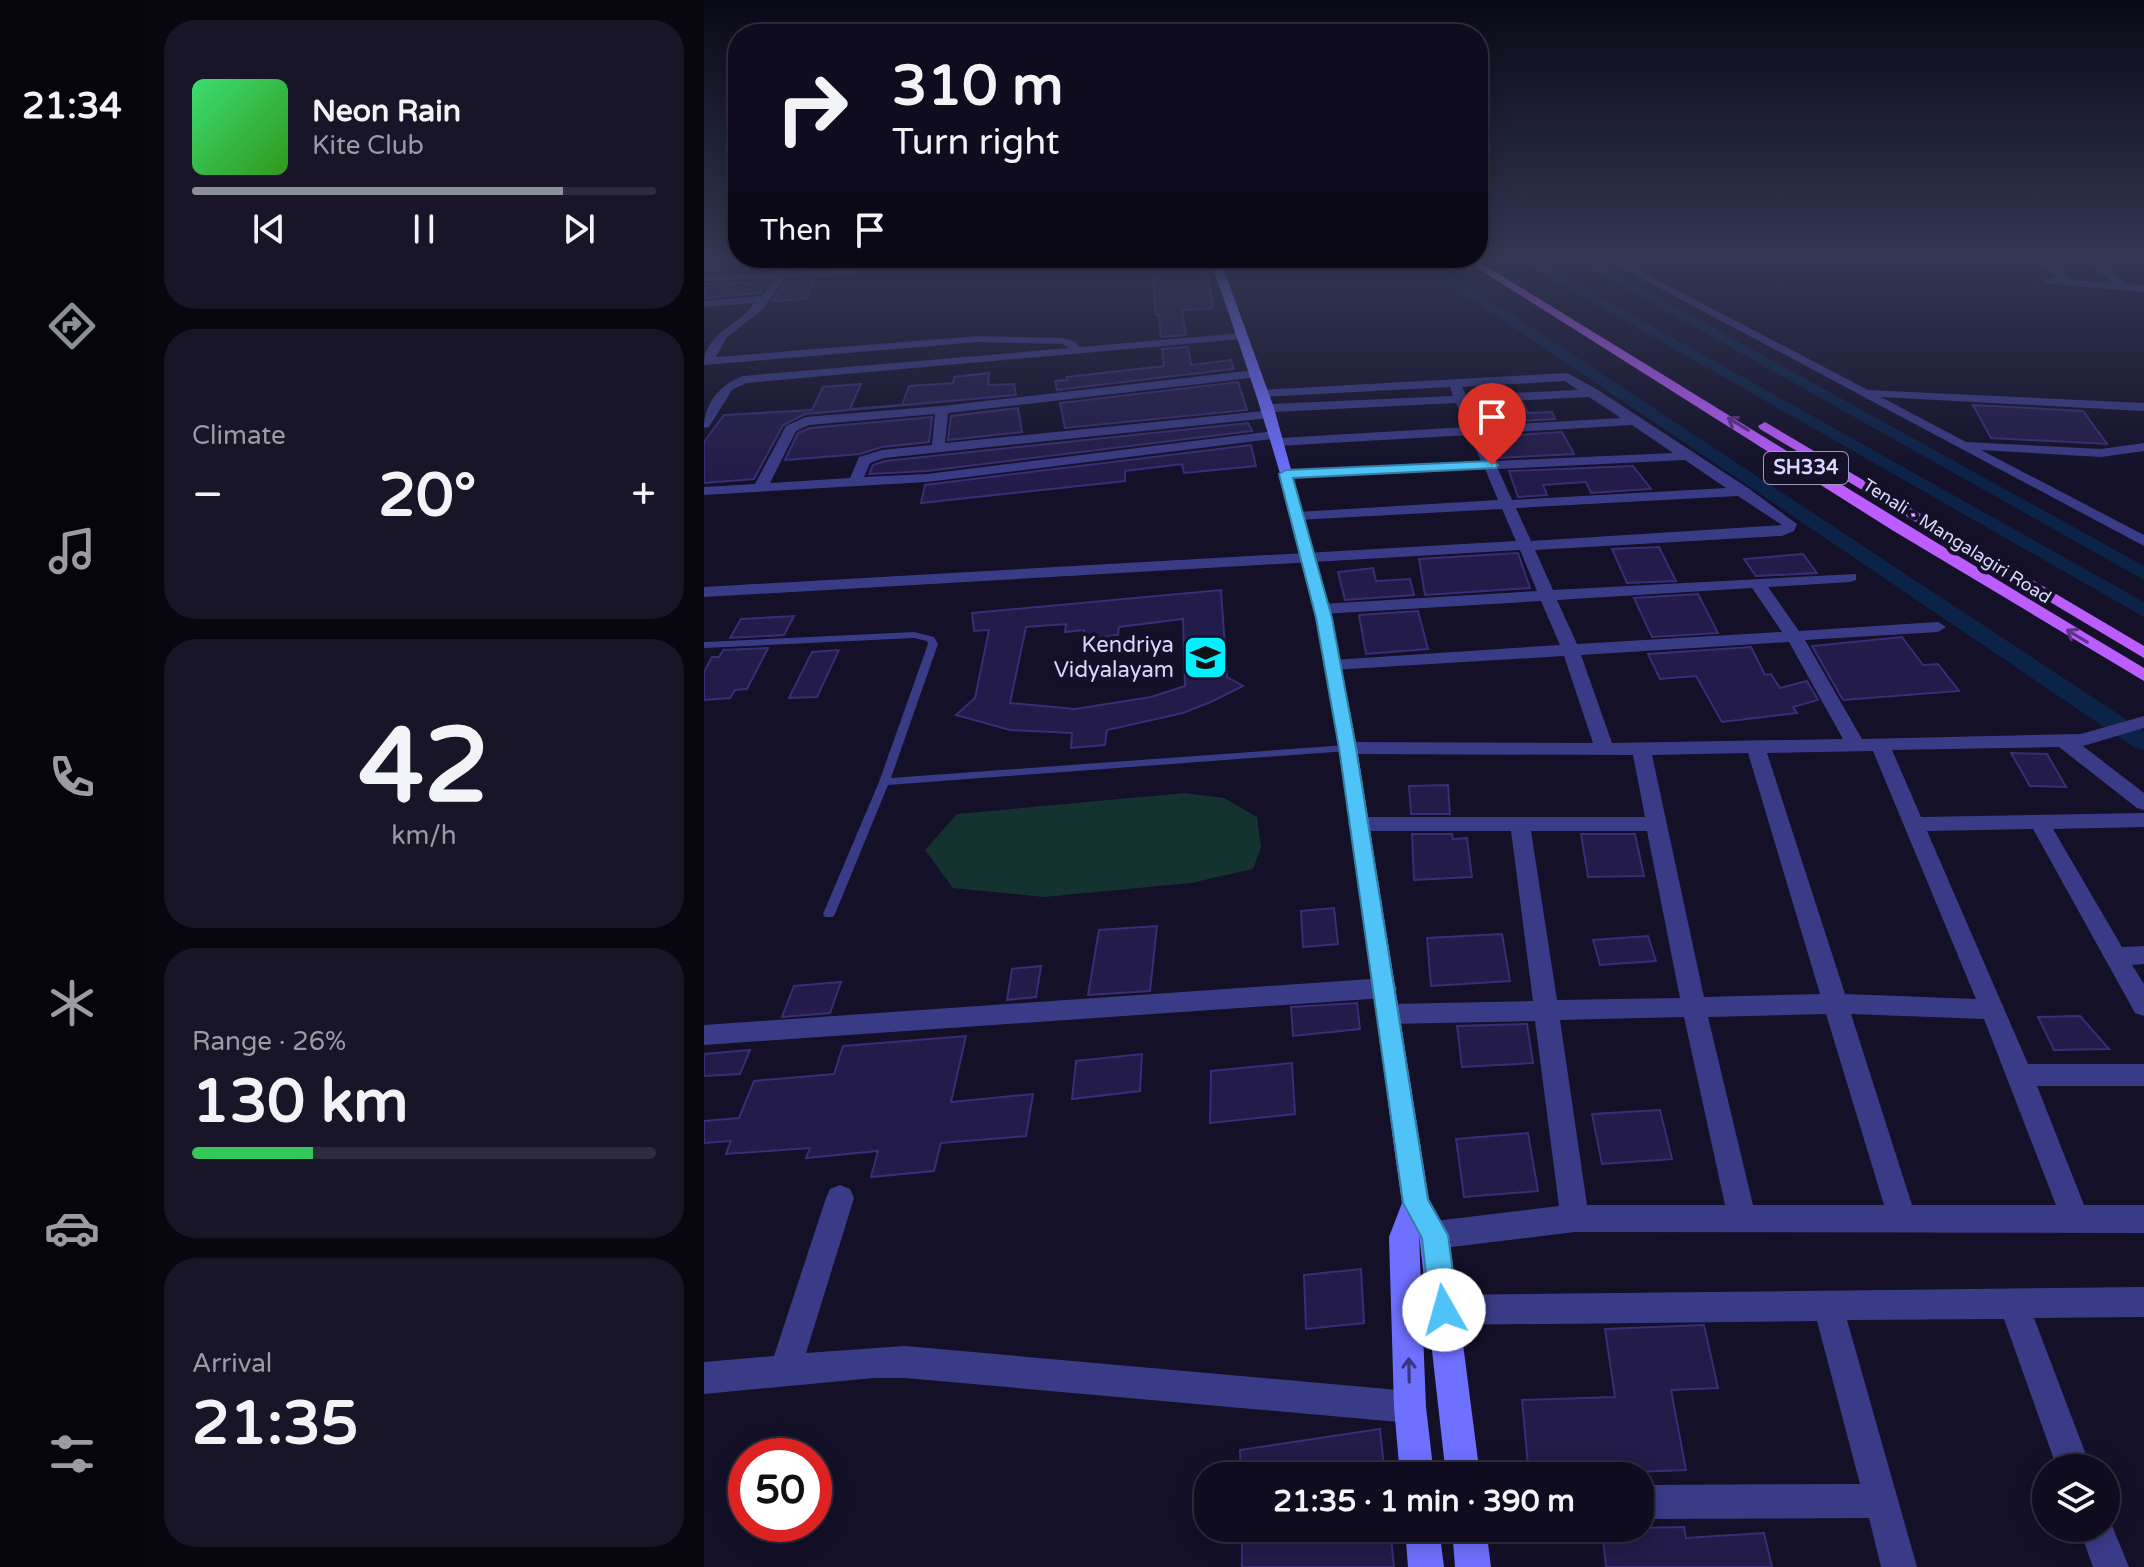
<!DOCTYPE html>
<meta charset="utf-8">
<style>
:root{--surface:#0e0c1e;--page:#171527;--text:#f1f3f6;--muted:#9b9ba4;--line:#2e2c3c;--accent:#8c9099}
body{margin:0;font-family:"Varela Round",sans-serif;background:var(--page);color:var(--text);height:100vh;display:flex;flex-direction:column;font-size:30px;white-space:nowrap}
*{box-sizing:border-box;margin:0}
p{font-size:26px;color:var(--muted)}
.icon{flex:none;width:44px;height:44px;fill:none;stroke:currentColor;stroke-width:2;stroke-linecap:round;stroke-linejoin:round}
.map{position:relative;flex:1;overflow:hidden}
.side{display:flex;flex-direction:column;gap:20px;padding:20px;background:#080710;width:560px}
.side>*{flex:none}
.hud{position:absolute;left:24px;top:24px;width:760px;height:244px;border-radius:32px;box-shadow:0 4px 20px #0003,0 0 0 2px var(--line);background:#0e0c1e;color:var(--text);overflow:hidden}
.buttons{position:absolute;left:1328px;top:1454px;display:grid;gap:16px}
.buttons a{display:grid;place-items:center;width:88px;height:88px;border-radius:50%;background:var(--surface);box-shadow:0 4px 20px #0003,0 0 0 2px var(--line);font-size:40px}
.speed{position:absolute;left:24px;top:1438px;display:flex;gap:16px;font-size:40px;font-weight:700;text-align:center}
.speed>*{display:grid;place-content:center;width:104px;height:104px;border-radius:50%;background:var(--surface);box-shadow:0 4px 20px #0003,0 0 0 2px var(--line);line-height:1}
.speed .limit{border:12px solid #d22;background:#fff;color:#111}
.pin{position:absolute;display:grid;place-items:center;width:68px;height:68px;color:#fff;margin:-82px -34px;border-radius:50% 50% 50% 0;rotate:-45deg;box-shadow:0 0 8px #0007}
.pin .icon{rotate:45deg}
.me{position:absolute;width:88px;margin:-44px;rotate:353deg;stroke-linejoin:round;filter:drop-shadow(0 0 6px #0008)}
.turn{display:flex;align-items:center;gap:28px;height:168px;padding:0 32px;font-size:36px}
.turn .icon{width:104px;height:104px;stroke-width:2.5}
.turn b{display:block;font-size:56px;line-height:68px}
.then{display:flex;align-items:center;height:76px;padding:0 32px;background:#0003;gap:16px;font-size:30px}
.big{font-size:60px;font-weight:700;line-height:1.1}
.side .card{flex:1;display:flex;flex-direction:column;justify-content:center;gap:12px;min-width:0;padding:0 28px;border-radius:32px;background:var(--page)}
.side .dial{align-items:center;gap:0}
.dial b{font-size:104px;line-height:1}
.song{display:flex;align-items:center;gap:24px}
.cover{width:96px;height:96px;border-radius:12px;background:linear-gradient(135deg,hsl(140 70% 55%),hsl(110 70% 35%))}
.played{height:8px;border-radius:4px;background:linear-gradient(90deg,var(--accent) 80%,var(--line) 80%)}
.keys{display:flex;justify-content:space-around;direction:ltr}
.heat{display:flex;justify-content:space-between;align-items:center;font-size:44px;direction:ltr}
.charge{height:12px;border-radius:6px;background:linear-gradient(90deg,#34c759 26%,var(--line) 0)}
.trip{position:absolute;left:490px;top:1462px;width:460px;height:80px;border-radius:32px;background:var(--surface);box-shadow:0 4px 20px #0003,0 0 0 2px var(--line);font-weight:700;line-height:80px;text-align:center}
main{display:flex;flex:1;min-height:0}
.tabs{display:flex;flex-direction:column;width:144px;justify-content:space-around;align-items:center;background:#06050c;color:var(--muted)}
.tabs .icon{width:56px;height:56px}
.tabs .active{color:var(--accent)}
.tabs b{font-size:36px;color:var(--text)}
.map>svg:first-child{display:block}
.green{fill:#133230}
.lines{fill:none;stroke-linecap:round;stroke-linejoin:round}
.canal{fill:#0a2347;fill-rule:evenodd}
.building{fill:#231b49;stroke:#392d76;stroke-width:2;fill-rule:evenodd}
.lane{fill:#3a3b87;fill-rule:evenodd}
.street{fill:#3a3b87;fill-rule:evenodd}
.secondary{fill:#6e70ff;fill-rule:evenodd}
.primary{fill:#bc5eff;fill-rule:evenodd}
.oneway{stroke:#5f3389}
.oneway2{stroke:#37367e}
.route{fill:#4fc3f7;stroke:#337fa1;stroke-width:2}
.labels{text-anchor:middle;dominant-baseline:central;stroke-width:8;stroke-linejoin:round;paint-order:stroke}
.far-street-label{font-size:18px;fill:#dad7ff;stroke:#131028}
.shield{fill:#131028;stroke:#9e9bbe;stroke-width:2}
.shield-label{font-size:20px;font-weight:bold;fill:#dad7ff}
.poi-label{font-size:22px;fill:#dad7ff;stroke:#131028;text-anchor:end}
</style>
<main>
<nav class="tabs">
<b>21:34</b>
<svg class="icon active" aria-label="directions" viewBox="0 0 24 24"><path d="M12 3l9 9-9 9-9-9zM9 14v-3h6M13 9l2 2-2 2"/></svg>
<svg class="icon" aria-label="music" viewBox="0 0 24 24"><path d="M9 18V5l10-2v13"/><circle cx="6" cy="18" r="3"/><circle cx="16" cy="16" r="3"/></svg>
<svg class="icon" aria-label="phone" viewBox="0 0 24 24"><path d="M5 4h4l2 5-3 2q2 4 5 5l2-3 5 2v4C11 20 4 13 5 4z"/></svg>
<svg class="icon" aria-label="climate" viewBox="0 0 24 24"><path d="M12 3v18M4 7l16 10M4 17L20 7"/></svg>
<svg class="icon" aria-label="car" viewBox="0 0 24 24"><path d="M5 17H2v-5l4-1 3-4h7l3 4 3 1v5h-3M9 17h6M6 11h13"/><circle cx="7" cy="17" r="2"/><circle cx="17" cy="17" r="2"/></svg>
<svg class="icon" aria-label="filters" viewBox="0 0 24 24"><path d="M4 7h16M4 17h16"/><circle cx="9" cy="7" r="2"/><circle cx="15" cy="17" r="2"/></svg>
</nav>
<section class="side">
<div class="card">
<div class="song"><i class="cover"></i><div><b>Neon Rain</b><p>Kite Club</p></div></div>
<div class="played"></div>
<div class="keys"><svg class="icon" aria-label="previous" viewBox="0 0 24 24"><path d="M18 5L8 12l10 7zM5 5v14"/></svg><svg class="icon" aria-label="pause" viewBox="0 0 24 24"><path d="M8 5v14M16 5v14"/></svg><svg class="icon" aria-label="next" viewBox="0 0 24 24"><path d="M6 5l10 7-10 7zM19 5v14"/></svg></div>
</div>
<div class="card"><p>Climate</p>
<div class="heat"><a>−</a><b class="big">20°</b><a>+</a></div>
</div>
<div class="card dial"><b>42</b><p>km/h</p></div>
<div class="card"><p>Range · 26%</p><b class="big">130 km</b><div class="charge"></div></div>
<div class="card"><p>Arrival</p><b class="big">21:35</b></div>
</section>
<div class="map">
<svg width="1440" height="1567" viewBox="0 0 1440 1567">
<rect width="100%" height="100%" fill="#131028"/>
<path class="green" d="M481 793 520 798 553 817 557 847 549 869 487 883 340 897 249 888 221 850 253 814Z"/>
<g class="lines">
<path class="canal" d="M709 259H723L1440 731V750L1431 748Z
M813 259H828L1440 602V617Z
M870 259H885L1440 566V580Z"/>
</g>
<path class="building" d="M37 259H73L71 270 1 272 7 264 34 263Z
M89 259H121L116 268 88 269Z
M502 265 509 308 478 310 482 335 457 337 455 315H452L448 269Z
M111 280 102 299 68 301 83 281Z
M64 282 56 293 0 298V284Z
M484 347 487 365 527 360 530 369 353 390 351 381 363 380V377L460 366 458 349Z
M285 373 284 385 310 384 312 395 101 414 79 425 50 479 0 483V442L20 415 108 410 119 387 157 384 146 409 198 405 205 386 249 383 250 377Z
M534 382 543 410 361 428 356 403Z
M819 403 824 413 848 412 851 419 800 422 795 414H799L795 404Z
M1269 405 1379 411 1403 444 1287 438Z
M314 408 318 432 244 440 247 416Z
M228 417 225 442 178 447 156 454 81 460 94 433 106 428Z
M544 423 548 431 223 471 165 474 169 465 181 461Z
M858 432 870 454 793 458 784 437Z
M547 445 552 466 480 473 478 464 421 471V481L217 503 221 485Z
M929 466 947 489 887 493 882 482 839 485 843 495 814 497 805 471Z
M955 547 972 581 923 583 908 549Z
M814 553 826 588 721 595 715 559Z
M1099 554 1113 573 1052 576 1040 559Z
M669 568 672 581 706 579 710 595 641 600 634 572Z
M517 590 523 677 539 686 509 701 479 713 403 730 401 745 367 748 368 733 306 730 252 715 271 698 285 630 270 631 268 613ZM479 619 481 686 447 697 371 709 306 703 322 627 362 624 361 632 380 630V639L414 635 415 627Z
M994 594 1014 633 948 637 930 598Z
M714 611 724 649 662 654 655 615Z
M90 616 80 635 26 638 37 619Z
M1198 637 1219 665 1234 664 1255 691 1139 700 1108 646Z
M1047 647 1061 675 1067 674 1076 688 1103 681 1114 700 1089 707 1093 713 1018 722 992 676 956 679 944 654Z
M64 648 43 689 31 690 26 698 0 700V672L8 657H15L19 650Z
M135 650 113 697 85 698 108 652Z
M1307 753 1343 754 1362 787 1326 786Z
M744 785 746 814H707L705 786Z
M708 834H748L749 839 763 838 768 877 710 880Z
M877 834H931L940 876 884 877Z
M630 908 634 944 599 947 597 911Z
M453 926 446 991 384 995 395 930Z
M798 934 806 981 727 986 723 938Z
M944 936 952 961 896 965 889 940Z
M337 966 332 997 303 1000 308 969Z
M137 982 126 1013 78 1017 90 986Z
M653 1003 656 1029 589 1036 587 1007Z
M1376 1016 1405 1049 1350 1050 1334 1017Z
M823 1024 829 1063 758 1067 753 1026Z
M262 1036 247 1102 329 1094 322 1136 237 1143 230 1171 167 1177 174 1151 102 1158 106 1148 22 1154 27 1141 0 1143V1121L35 1118 50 1081 130 1074 139 1046Z
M46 1050 36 1074 0 1076V1054Z
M438 1054 436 1091 368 1099 372 1061Z
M588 1063 591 1114 506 1123 507 1071Z
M956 1110 968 1159 898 1164 888 1114Z
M824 1133 834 1191 760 1197 752 1139Z
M657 1269 660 1323 602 1329 600 1275Z
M1000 1325 1014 1388 967 1390 982 1470 825 1476 818 1400 911 1397 901 1329Z
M676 1429 681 1476H537L536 1450Z
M980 1527 982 1538 1060 1533 1068 1567H902L898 1529Z
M538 1528H686L690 1567H538Z"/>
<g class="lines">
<path class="lane" d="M210 632 230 637 234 644 187 778 643 745 648 748 643 751 184 785 131 914 129 917H121L119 914 175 782 224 644 223 641 210 638 0 648V642Z"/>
<path class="street" d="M76 259H86L84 272 151 270 156 273 151 276 81 278 57 311 23 337 12 357 274 336 359 338 372 342 375 347 538 333 544 336 538 339 42 383 28 390 5 427 0 428C0 404 16 384 39 376L365 348 358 344 274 342 0 365C0 332 36 326 50 303L0 307V301L58 296 70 279 0 281V275L73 273Z
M129 259H143L138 262Z
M901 259H913L1164 390 1440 403V411L1177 397 1262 442 1397 449 1440 443V451L1397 457 1277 450 1440 535V546Z
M1332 259H1342L1368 280 1409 283 1381 259H1391L1423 284 1440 286V292L1340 283V279H1354Z
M551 370 555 371V377L244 413 241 443 560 411 558 408 564 404 749 396 746 387 554 397 552 394 558 390 863 373 894 390 1044 488 1093 524 1090 531 1078 536 831 550 849 590 1152 574V580L1146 582 1064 587 1095 631 1234 622 1242 627 1234 632 1101 640 1158 739 1377 734 1440 716V728L1379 746 1440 793V810L1433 808 1355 747 1188 750 1217 817 1440 813V827L1349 829 1418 947 1440 946V964L1428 965 1440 984V1016L1431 1013 1329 829 1223 831 1324 1064H1440V1086H1333L1380 1205H1440V1233L871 1232 731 1249 721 1245 717 1235 721 1225 731 1221 855 1206 831 1021 684 1024 675 1021 672 1014 675 1007 684 1004 829 1001 807 831H654L647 829 644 824 647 819 654 817H941L929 755 643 754 633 748 643 742 889 743 860 656 628 670 619 665 628 660 856 645 837 601 618 614 610 609 618 604 833 591 816 550 0 597V587L812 541 798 509 593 520 586 516 593 512 794 500 781 469 582 478 575 474 582 470 777 461 766 435 573 446 568 445V439L223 482 0 495V487L51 484 82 426 102 417 238 406ZM861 381 874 390 762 395 758 387ZM885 397 917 418 775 426 765 403ZM752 403 763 427 576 438 578 435 571 431 223 474 160 477 166 463 180 458 565 418 570 417V412ZM231 414 228 445 178 450 155 457 146 478 66 483 92 431 105 425ZM928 425 969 453 791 461 779 434ZM981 460 1022 488 808 500 794 469ZM1034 496 1078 525 827 541 812 508ZM1048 588 1078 632 873 644 853 600ZM1085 642 1139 739 908 743 877 655ZM1169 751 1272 999 1141 994 1063 753ZM1044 753 1116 994 1000 997 948 755ZM827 831H943L976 998 853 1000ZM1122 1014 1180 1205H1049L1004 1017ZM1147 1014 1280 1019 1352 1205H1208ZM980 1017 1021 1205H883L856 1020Z
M681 978 689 981 693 988 689 995 681 998 0 1045V1025Z
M136 1185 146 1189 150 1198 102 1353 201 1346 706 1391 717 1396 722 1407 717 1418 706 1423 201 1378H170L0 1394V1362L70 1356 122 1198 126 1189Z
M1440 1287V1317L1330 1318 1387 1468H1353L1300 1319 1143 1320 1213 1567H1177L1165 1518 936 1519V1485L1156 1484 1113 1321 740 1325 729 1321 725 1310 729 1299 740 1295Z
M1402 1515 1404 1516 1425 1567H1389L1375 1528H1402Z"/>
<path class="secondary" d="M506 259H516L570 408 628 618 653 748 725 1199 745 1235 776 1476H742L715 1234 722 1407 730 1476H696L690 1407 685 1237 698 1203C670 1009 650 812 612 620 588 497 547 377 506 259Z
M701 1528H735L740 1567H704Z
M748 1528H782L787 1567H751Z"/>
<path class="primary" d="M759 259H770C994 395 1215 534 1440 668V681L1188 530Z
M1061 422 1440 646V658L1056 429 1054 426Z"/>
</g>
<defs><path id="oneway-shaft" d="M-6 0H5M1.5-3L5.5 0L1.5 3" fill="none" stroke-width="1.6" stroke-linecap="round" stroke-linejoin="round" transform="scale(2)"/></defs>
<g class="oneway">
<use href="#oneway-shaft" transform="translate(1034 424) rotate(-149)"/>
<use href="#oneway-shaft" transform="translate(1373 636) rotate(-149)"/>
</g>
<use class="oneway2" href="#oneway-shaft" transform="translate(705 1370) rotate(-91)"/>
<linearGradient id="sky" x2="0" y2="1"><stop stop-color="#0a0916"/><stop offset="0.54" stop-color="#333753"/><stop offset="1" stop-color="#333753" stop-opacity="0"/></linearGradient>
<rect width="1440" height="478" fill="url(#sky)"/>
<path class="route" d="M788 461 794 465 792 468 589 478 628 618 652 748 724 1200 744 1235 754 1310 750 1320 740 1324 730 1320 726 1310 718 1238 699 1203 635 748 612 618 575 474 582 470Z"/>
<defs>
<symbol id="school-square" viewBox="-11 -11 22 22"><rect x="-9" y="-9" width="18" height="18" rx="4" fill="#03f0ff" stroke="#131028"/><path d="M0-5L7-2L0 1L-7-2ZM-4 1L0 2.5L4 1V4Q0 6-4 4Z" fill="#111"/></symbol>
</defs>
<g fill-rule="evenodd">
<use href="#school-square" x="476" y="632" width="51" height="51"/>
</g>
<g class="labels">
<g class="far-street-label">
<text transform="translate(1253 541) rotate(32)">Tenali - Mangalagiri Road</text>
</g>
<rect class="shield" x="1060" y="452" width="84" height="32" rx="6"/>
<g class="shield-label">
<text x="1102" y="468">SH334</text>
</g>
<g class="poi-label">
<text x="470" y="645">Kendriya<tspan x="470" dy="25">Vidyalayam</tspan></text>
</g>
</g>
</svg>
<div class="buttons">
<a><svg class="icon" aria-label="layers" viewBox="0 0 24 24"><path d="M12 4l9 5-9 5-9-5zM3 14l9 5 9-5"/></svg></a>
</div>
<div class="speed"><div class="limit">50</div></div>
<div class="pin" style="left:788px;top:465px;background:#d93025"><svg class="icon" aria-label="arrive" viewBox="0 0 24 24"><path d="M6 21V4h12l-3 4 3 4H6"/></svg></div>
<svg class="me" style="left:740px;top:1310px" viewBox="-20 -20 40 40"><circle r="19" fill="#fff"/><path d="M0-13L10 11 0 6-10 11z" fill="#4fc3f7"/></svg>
<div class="trip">21:35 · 1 min · 390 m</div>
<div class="hud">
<div class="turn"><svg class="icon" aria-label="right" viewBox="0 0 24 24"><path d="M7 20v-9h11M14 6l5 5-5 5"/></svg><div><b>310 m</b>Turn right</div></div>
<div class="then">Then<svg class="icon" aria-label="arrive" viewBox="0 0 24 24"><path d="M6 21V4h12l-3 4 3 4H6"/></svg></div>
</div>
</div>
</main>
